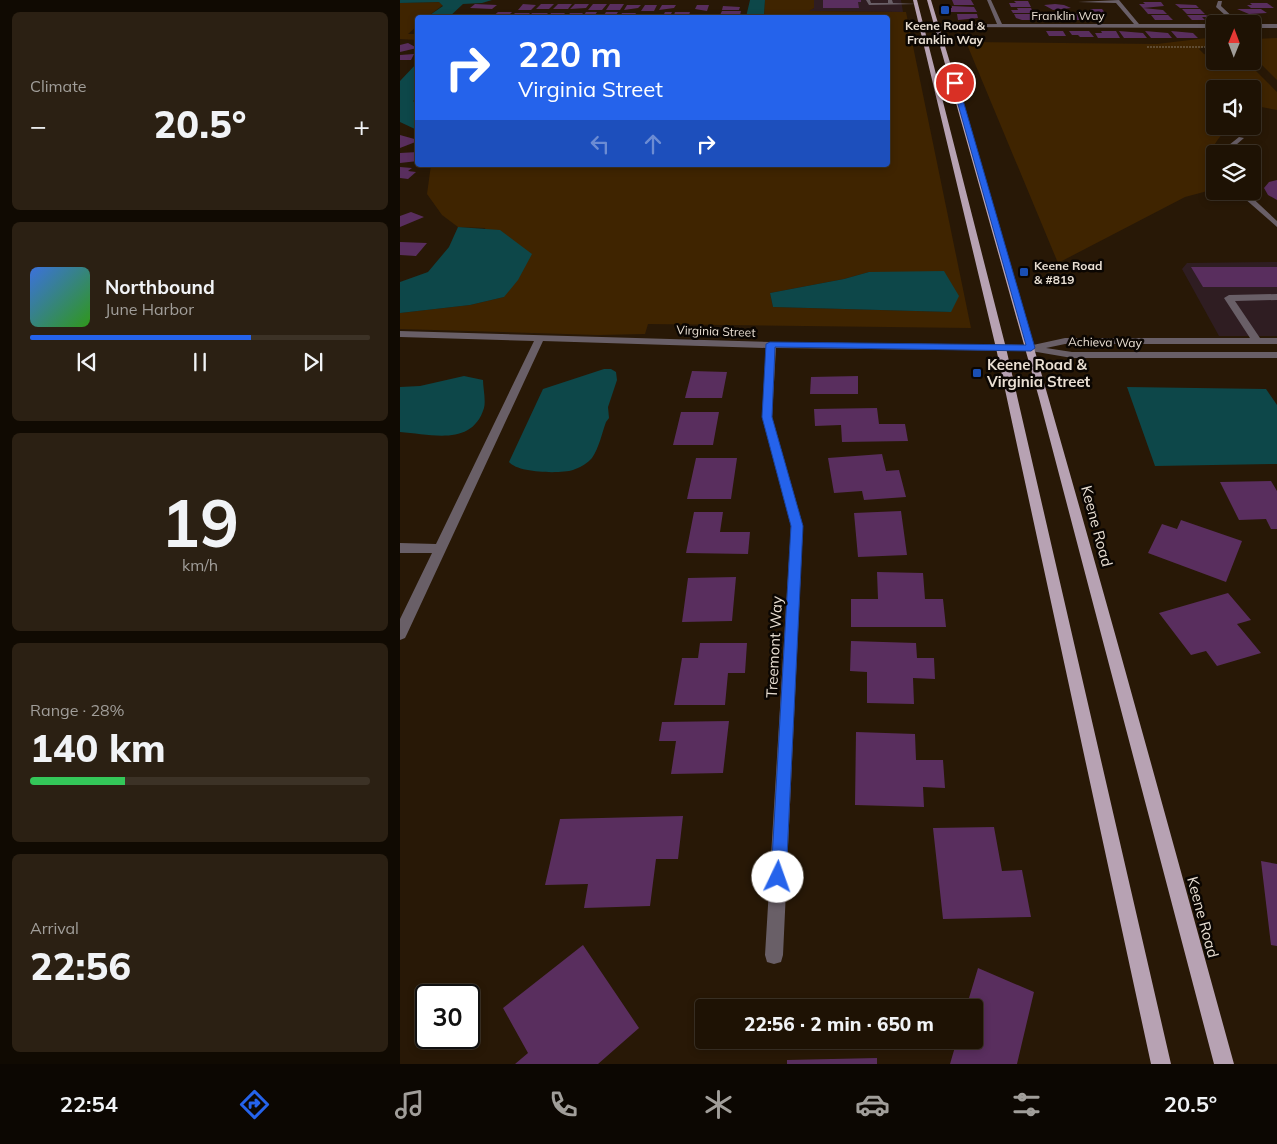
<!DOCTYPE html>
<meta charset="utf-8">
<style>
:root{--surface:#1e1204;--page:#2b2013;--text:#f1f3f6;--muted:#a19e9a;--line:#3c3226;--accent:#2563eb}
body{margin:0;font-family:Mulish,sans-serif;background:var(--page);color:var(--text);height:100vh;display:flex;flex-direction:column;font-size:19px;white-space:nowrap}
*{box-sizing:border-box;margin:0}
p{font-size:16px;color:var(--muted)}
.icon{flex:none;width:28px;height:28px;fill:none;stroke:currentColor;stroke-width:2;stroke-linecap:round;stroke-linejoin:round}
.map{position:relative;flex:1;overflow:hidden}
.side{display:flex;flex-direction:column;gap:12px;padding:12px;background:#100a02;width:400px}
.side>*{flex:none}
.hud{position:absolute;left:15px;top:15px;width:475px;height:152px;border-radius:5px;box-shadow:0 2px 8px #0003,0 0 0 1px var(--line);background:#2563eb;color:#fff;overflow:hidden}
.needle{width:32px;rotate:1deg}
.buttons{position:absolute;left:806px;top:15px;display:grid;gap:10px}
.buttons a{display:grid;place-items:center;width:55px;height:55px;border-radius:5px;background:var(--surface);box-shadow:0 2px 8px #0003,0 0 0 1px var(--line);font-size:25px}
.speed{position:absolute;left:15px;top:984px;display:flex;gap:10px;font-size:25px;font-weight:700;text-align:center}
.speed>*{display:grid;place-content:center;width:65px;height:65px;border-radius:50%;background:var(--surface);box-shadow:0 2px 8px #0003,0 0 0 1px var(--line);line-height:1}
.speed .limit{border:2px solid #111;border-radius:8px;background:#fff;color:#111}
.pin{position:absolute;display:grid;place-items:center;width:42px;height:42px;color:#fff;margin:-21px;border:2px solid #fff;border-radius:50%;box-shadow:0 1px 5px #0007}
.me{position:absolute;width:55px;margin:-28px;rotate:3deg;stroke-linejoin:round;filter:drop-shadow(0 0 4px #0008)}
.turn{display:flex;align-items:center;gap:18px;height:105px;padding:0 20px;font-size:22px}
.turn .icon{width:65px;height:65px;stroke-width:2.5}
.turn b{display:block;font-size:35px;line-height:42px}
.lanes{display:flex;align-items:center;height:48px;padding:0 20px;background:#0003;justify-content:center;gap:25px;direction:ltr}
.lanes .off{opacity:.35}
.big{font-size:38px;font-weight:800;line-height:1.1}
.side .card{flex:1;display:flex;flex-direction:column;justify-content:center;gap:8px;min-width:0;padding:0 18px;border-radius:8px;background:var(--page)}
.side .dial{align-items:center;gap:0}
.dial b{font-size:65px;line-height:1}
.song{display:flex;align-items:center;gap:15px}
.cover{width:60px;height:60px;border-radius:8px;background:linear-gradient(135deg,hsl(220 70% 55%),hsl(110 70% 35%))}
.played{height:5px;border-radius:2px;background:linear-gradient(90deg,var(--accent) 65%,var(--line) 65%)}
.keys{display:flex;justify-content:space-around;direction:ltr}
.heat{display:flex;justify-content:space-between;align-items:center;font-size:28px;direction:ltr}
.charge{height:8px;border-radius:4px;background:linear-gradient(90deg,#34c759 28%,var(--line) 0)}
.trip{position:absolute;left:295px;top:999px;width:288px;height:50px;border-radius:5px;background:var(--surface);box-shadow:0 2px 8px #0003,0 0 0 1px var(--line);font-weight:800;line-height:50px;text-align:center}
.tabs{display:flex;height:80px;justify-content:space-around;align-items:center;background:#0c0702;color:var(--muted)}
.tabs .icon{width:35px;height:35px}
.tabs .current{color:var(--accent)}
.tabs b{font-size:22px;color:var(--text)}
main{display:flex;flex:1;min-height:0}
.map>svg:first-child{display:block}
.commercial{fill:#2f1d22}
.green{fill:#3f2400;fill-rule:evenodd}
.water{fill:#0d4749}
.building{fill:#592e5e}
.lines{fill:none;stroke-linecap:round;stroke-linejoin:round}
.path{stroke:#807363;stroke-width:1;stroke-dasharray:2 1;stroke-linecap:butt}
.minor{fill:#695f67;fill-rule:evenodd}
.major{fill:#b7a2b3;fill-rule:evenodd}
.route{fill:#2563eb;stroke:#184099}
.transit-dot{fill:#1a4fb4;stroke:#0b0602;stroke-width:2}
.labels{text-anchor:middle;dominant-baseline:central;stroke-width:5;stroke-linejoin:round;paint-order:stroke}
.far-street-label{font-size:12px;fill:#e9dfd3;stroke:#0b0602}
.far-poi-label{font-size:12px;font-weight:bold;fill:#e9dfd3;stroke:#0b0602}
.poi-label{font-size:15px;font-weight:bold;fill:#e9dfd3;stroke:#0b0602;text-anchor:start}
.street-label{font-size:15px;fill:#e9dfd3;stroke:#0b0602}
</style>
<main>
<section class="side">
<div class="card"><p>Climate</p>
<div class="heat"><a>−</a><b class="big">20.5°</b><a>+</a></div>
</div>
<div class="card">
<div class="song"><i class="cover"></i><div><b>Northbound</b><p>June Harbor</p></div></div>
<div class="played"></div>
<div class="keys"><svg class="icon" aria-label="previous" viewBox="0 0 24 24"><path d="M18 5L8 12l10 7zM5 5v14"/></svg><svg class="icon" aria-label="pause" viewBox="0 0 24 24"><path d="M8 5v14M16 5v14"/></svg><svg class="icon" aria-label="next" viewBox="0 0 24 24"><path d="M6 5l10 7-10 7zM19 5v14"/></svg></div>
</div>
<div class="card dial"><b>19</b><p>km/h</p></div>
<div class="card"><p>Range · 28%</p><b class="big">140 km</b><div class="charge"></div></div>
<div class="card"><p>Arrival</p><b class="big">22:56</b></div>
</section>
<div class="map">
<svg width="877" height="1064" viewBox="0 0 877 1064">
<rect width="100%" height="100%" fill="#281806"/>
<path class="commercial" d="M414 0H501L503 12 407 11 414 8Z
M877 262V336H819L782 269 787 263Z"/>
<path class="green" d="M365 0H414V8L409 11 506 12 571 328 248 324 245 334 198 335 0 329V313L70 305 104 297 85 228 58 227 42 215 27 194 31 165H488V18L360 17 364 14ZM469 272 551 312 373 307 370 293 444 279Z
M39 2 43 5 27 17 18 18 17 26 8 34H17V40L0 39V3Z
M815 37V45H807L799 49 804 54 815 56V61L848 63 877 92V110L856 106 853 109 852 89H815V126H830C819 136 804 156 809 171 811 178 815 182 815 189L785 197 658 263 566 42 757 44Z
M877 38V80L852 55 853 39Z"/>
<path class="water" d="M0 0H92L82 3 63 4 48 18 27 17 43 6 39 2 0 3Z
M350 0H365L364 14 360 17H346Z
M17 63V98L13 101 17 104V130L0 122V81Z
M58 227 100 230 132 254 118 280 104 297 70 305 0 313V282L28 272 49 247Z
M544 271 559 296 551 312 373 307 370 293 444 279 469 272Z
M204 369H211L216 372 217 380 208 407 209 418 206 422C202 433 199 448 192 458 188 463 179 468 173 470 160 474 118 473 109 462L143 389Z
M64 376 83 380C83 388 86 400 84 408 72 447 31 434 0 432V387L20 386Z
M727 387 866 389 877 405V464L755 466Z"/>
<path class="building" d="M423 0H461V2H458L459 8H423Z
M552 0H571L574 5H554Z
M614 1H628L631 7H611L609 3H616Z
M743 2H761L764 6 743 8 739 4H745Z
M850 3H867L874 8H851L847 5H852Z
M75 4 97 5 92 9 70 8Z
M123 4 136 5 131 10H118Z
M141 4H154L149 9H136Z
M158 4H172L168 9H153Z
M175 4H189L186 8 170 9Z
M193 4H207L202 10H188Z
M210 4H224L220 10H206Z
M655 4 664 5 671 8 653 10 644 5Z
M775 4 796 5 799 8H780Z
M227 5H241L238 8 224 10Z
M245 5H257L254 11H241Z
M262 5H276L274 8 259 10Z
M297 5H309L307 11 295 9Z
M323 6 340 7 339 10H322Z
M552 6 574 7 577 12H548L547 8H552Z
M617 8H631L634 13H613L611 10H618Z
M743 8 763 10 767 14H748Z
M690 9H702L707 15H695Z
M782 9H800L805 14H787Z
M837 9H861L867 13 849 14Z
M322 11H341L340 15H320Z
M98 12H112L107 17H92Z
M186 12H197L193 18H182Z
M206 12H218L214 18H202Z
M265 12H272L269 18H255L257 14H264Z
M275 12H290L288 18H273Z
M115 13H130L125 18H110Z
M132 13H148L143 18H128Z
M151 13H165L161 18H148Z
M170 13H183L179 18H166Z
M222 13H236L233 18H219Z
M62 14H82L78 18H58Z
M557 14H577L578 18 558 20Z
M614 14H636L639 20H622L616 18Z
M645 14H663L667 20H648Z
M671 14H691L695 20H674Z
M751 15H768L773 20H755Z
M787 15H806L809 17H802L805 20H792Z
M646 31H663L666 36H649Z
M669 31H689L694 37H680L678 35H672Z
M701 31H716L720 38H698L695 33H702Z
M719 31 743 33 747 38H724Z
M745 31 768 33 772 38H751Z
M771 31 793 33 798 38H777Z
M8 43 17 48 0 52V45Z
M14 54 11 60H0V55Z
M0 135 18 140V141L0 148Z
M18 152V161L0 163V153Z
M0 167 12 168 8 171 16 172 8 179 0 178Z
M877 180V200L868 195 864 188 869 182Z
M11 212 24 217 0 227V216Z
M0 242 27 243 16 256 0 255Z
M791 267H877V287H803Z
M292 371 327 372 322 398H285Z
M458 376V394H410L411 377Z
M477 408 479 424H505L508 441 442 442 441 425 415 426 414 409Z
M281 412H319L313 445H273Z
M482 454 486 471 499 470 506 497 464 500 462 491 434 493 428 458Z
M296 458H337L331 499H287Z
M871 481 877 491V529H871L866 519 839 520 820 482Z
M501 511 507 555 458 557 454 513Z
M294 512H323L320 532H350L348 554 286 553Z
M781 520 842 541 826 582 748 553 762 524 777 529Z
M477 572 523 573 525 599H543L546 627H451V599H478Z
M336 577 332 621 282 622 288 578Z
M828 593 851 620 837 624 861 653 817 666 806 651 791 655 759 613Z
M451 641 516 643 517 658H534L535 679 513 678 514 704 467 703V672L450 671Z
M300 643H347L345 673H328L325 705H274L282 658H298Z
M329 721 323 773 271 774 276 741H259L262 722Z
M456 732 515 734 516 760H543L545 788 523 787 524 807 455 805Z
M283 816 278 859H256L250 906 184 908 188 884 145 885 160 819Z
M594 827 602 871 622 870 631 917 543 919 533 828Z
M861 861 877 864V946L871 945Z
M183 945 239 1028 198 1064H115L128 1053 103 1008Z
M578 968 634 992 617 1064H550L557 1040H574V1008H566Z
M477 1058V1064H387V1060Z"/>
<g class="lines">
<path class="path" d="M747 47H809"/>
<path class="minor" d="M466 0H470L471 3H488V0H492L493 3 518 4 469 5Z
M587 0H591L602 24H734L716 3 678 2 719 0 739 24H815V28L522 27 519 25 597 24Z
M818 1H822L821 6 840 24H835L816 7Z
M852 24H877V28H852Z
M839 137 844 138 829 151V154H823L824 149Z
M836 191H845L877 221V227Z
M877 294V300L835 301 860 338H877V344H665L646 348 672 352H877V358H672L631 351 376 348 372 417 403 526 383 955 381 962 374 964 367 962 365 955 391 526 362 417 366 348 143 341 7 634 5 638 0 640V619L32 553H0V543L36 544 134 341 0 337V331L371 342 633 345 665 338H850L824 298 829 295Z"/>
<path class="major" d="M513 0H517L606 348 771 1064H751L596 348Z
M527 0H531C639 353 736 709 834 1064H814L639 398Z"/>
</g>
<path class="route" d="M555 81 558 83 635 348 631 351 375 347 372 417 403 526 386 877 384 882 378 885 373 882 371 877 391 526 362 417 366 344 370 342 626 345 552 83Z"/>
<g class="transit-dot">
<rect x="540" y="5" width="10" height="10" rx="2.5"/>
<rect x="619" y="267" width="10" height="10" rx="2.5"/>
<rect x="572" y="368" width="10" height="10" rx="2.5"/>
</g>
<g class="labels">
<g class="far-street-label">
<text x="668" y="15">Franklin Way</text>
<text transform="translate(316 331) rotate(2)">Virginia Street</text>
<text transform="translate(705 342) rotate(1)">Achieva Way</text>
</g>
<g class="far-poi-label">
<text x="545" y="25">Keene Road &amp;<tspan x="545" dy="14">Franklin Way</tspan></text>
<text x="634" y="265" text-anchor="start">Keene Road<tspan x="634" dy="14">&amp; #819</tspan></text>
</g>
<g class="poi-label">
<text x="587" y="364">Keene Road &amp;<tspan x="587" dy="17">Virginia Street</tspan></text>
</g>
<g class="street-label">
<text transform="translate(697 526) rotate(75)">Keene Road</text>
<text transform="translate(374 647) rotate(-87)">Treemont Way</text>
<text transform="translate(803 917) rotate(75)">Keene Road</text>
</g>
</g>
</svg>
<div class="buttons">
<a><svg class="needle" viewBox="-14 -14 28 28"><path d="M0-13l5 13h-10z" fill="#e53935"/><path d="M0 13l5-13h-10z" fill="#a19e9a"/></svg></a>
<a><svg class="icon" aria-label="sound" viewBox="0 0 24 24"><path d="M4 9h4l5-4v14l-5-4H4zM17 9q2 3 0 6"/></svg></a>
<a><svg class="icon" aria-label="layers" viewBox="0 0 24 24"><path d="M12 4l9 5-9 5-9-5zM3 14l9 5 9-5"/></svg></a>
</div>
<div class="speed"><div class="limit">30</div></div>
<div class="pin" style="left:555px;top:83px;background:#d93025"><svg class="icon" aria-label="arrive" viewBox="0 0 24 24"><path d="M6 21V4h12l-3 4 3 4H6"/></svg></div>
<svg class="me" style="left:378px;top:877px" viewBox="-20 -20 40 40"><circle r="19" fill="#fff"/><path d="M0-13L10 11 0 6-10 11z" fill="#2563eb"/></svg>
<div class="trip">22:56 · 2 min · 650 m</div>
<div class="hud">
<div class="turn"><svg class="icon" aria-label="right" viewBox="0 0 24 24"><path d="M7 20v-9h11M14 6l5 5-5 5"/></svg><div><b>220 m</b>Virginia Street</div></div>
<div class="lanes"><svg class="icon off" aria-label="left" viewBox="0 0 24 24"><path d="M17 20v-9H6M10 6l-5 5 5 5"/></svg><svg class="icon off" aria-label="ahead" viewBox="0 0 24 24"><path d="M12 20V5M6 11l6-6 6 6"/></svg><svg class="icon" aria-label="right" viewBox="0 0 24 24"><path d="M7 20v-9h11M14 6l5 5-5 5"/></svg></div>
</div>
</div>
</main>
<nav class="tabs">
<b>22:54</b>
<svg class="icon current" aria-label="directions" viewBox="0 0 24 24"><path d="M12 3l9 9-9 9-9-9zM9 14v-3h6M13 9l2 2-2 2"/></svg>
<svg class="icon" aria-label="music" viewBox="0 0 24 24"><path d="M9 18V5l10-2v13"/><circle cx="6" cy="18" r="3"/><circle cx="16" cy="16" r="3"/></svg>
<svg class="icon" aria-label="phone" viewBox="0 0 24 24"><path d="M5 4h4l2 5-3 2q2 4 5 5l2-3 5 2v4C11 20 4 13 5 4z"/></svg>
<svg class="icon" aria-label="climate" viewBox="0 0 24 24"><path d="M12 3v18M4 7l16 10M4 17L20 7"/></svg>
<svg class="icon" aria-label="car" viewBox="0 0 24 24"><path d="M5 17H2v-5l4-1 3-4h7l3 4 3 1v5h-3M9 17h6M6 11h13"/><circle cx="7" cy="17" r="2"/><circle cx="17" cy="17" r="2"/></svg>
<svg class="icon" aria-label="filters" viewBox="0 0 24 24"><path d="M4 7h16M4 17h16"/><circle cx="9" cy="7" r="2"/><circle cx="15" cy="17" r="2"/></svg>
<b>20.5°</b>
</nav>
